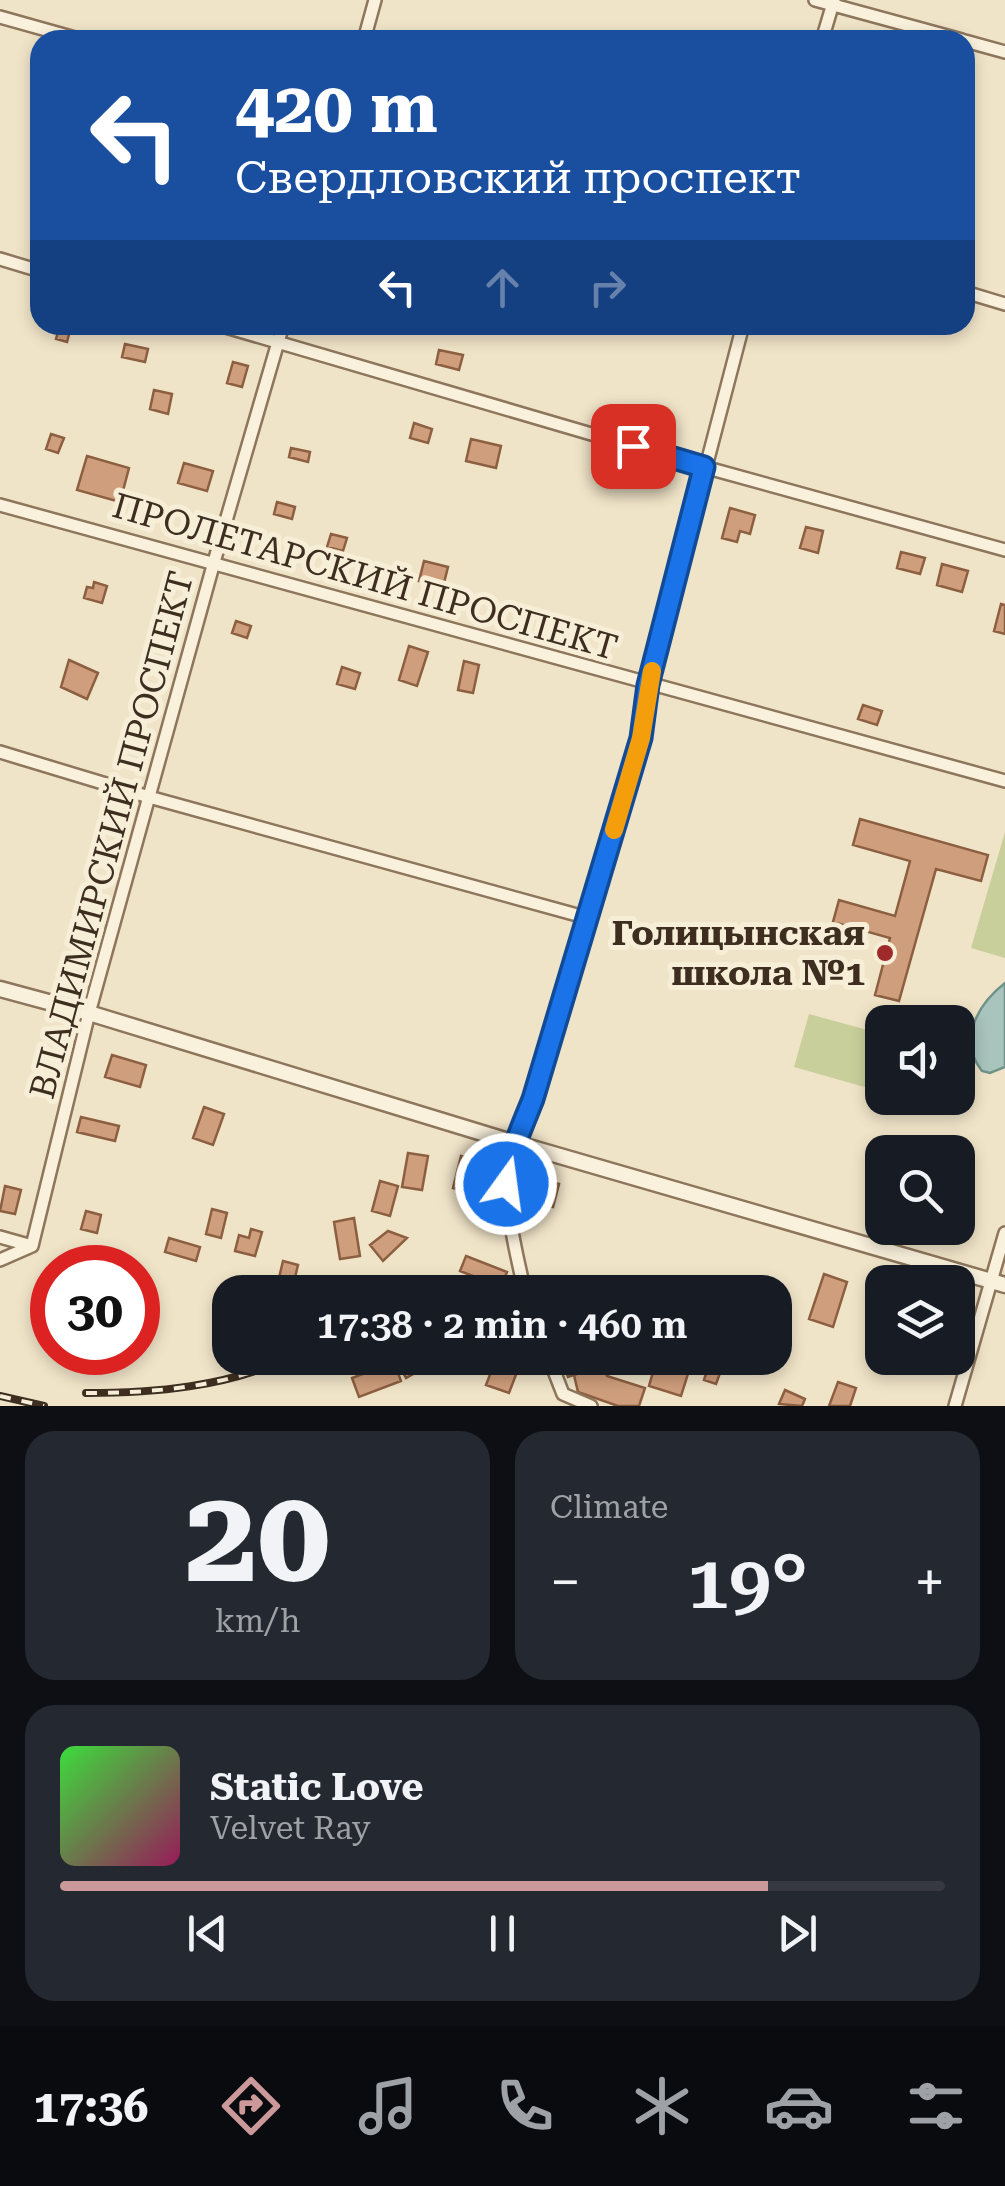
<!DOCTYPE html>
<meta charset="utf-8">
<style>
:root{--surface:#171b24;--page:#242831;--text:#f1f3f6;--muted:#9ea1a6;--line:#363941;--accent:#cc999b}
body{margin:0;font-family:"Roboto Serif",serif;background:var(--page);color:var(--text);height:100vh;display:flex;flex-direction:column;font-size:38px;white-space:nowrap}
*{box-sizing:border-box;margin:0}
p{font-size:32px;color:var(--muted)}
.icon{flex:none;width:55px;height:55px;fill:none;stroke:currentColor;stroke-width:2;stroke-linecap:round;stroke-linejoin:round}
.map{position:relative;height:1406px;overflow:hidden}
.panel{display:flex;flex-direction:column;gap:25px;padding:25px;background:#0d0f14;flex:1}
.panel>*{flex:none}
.hud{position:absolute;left:30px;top:30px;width:945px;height:305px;border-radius:30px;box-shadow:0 5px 15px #0003;background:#1a4fa0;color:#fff;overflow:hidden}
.controls{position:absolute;left:865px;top:1005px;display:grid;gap:20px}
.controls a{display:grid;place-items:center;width:110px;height:110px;border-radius:20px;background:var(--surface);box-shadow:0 5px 15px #0003;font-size:50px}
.speed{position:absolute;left:30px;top:1245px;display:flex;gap:20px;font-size:50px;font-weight:700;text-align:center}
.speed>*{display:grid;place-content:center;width:130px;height:130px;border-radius:50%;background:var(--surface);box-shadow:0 5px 15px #0003;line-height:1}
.speed .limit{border:15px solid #d22;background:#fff;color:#111}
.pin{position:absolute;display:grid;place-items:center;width:85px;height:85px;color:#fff;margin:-42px;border-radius:20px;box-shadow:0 5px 15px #0006}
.me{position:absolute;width:110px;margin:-55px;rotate:14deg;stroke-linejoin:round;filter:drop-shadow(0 0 8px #0008)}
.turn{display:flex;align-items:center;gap:35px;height:210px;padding:0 40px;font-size:45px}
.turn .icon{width:130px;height:130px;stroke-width:2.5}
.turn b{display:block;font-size:70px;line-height:85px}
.lanes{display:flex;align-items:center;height:95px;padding:0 40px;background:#0003;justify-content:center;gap:50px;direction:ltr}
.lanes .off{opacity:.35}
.big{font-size:75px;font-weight:600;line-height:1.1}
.panel .widget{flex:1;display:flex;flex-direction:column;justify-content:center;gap:15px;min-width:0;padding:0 35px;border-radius:30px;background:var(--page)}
.panel .dial{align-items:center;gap:0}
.dial b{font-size:130px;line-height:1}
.song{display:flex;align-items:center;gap:30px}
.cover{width:120px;height:120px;border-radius:15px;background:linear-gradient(135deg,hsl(120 70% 55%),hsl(330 70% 35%))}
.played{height:10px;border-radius:5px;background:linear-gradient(90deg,var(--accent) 80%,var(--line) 80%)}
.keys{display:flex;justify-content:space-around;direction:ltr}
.heat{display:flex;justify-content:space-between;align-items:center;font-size:55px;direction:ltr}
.panel .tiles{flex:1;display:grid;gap:25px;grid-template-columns:1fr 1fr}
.widget:last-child{grid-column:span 2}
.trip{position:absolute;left:212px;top:1275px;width:580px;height:100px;border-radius:30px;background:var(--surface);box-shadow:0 5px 15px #0003;font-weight:600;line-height:100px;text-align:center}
.tabs{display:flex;height:160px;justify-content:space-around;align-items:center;background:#090b0e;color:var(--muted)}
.tabs .icon{width:70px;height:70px}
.tabs .on{color:var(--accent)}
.tabs b{font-size:45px;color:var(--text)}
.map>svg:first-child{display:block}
.green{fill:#c9cf9b}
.water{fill:#a9c4bc;stroke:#6f938a;stroke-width:2.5}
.building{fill:#cf9f7d;stroke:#8d5f41;stroke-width:2.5}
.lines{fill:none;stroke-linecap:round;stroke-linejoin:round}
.minor-casing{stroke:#8d765c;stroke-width:16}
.tertiary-casing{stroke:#8d765c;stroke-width:19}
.minor{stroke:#faf1dc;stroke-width:11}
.tertiary{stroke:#faf1dc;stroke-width:14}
.rail-casing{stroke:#3d2e20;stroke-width:8}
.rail{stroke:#f7eed8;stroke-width:4;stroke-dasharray:11;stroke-linecap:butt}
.route-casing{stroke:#114b97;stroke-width:25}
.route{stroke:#1a73e8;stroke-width:18}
.slow{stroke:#f59e0b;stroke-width:18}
.poi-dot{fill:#9e2a2b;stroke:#f7eed8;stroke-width:4}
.labels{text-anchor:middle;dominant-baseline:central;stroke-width:10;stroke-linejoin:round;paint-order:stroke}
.street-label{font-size:35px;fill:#3d2e20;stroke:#f7eed8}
.poi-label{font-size:35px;font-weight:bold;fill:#3d2e20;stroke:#f7eed8;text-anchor:end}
</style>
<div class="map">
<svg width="1005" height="1406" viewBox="0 0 1005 1406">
<rect width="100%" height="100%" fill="#f0e4c8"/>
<path class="green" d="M1005 832V958L971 948Z
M809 1014 882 1034V1092L794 1067Z"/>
<path class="water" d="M1005 983V1067L990 1073 982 1071C957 1040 978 1004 1005 983Z"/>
<path class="building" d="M60 325 71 327 67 342 56 339Z
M125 344 148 349 145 362 122 357Z
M439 350 463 355 459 370 436 364Z
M233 362 248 366 242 387 227 383Z
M154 390 172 394 168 414 150 409Z
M414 423 432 429 428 443 410 438Z
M51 434 64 438 58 453 46 449Z
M471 439 501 446 496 468 466 461Z
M291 448 310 452 308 462 289 457Z
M87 456 129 468 120 502 77 490Z
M184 463 213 471 207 491 178 483Z
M277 502 295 507 292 519 274 514Z
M730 508 755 515 750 534 740 531 737 542 722 538Z
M806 527 823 531 818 553 800 548Z
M331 534 347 538 343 551 327 547Z
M901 552 925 558 920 574 897 568Z
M424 561 448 567 443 587 419 581Z
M942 564 968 571 962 592 937 585Z
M94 582 107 586 102 603 84 598 87 587 93 588Z
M1001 604 1005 605V634L994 631Z
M236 621 251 626 247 638 232 633Z
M409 646 428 652 417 686 399 680Z
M69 660 98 673 87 699 61 687Z
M464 661 479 665 473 693 458 690Z
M342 667 360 673 355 689 337 684Z
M863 705 882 711 877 725 858 719Z
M860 819 988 855 981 881 936 869 899 1001 875 995 890 938 833 922 839 900 895 916 910 861 853 845Z
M112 1055 146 1065 140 1087 105 1077Z
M204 1107 224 1114 213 1145 193 1138Z
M81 1117 119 1126 115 1141 77 1132Z
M408 1153 428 1156 422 1190 402 1187Z
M461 1156 475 1160 467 1191 453 1188Z
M380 1181 398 1186 390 1216 372 1211Z
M546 1181 559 1184 553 1207 540 1204Z
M5 1186 21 1190 15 1214 0 1211Z
M212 1209 227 1213 221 1238 206 1234Z
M86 1211 101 1215 97 1233 81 1229Z
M354 1218 360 1256 340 1259 334 1222Z
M251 1229 262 1232 255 1256 235 1251 239 1235 249 1238Z
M388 1231 407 1238 383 1261 370 1245Z
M169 1238 200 1247 196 1261 165 1252Z
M466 1256 507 1272 501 1287 460 1271Z
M283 1261 298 1265 292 1290 277 1286Z
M824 1274 847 1282 833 1327 809 1319Z
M412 1358H442L406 1378 399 1365Z
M561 1358H610L612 1362 568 1377Z
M657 1358H693L681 1396 649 1386Z
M710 1361 723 1365 716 1384 704 1380Z
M394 1362 401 1381 359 1397 352 1378Z
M494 1364 517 1372 509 1393 486 1385Z
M604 1364 607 1376 645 1388 639 1406H618L578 1392 574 1375Z
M838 1382 856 1388 850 1406H829Z
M785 1390 805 1399 802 1406 779 1404Z"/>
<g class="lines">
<defs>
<path id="minor" d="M815 0 962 40
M0 17 82 40
M364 40 375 0
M822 40 834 0
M965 41 1005 52
M0 259 40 271
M965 292 1005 304
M219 325 704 467 1005 550
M0 505C336 595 670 691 1005 781
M0 752 149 797 588 918
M0 1237 32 1246
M32 1246 89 1013 214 562 283 325
M0 1260 32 1246
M525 1292C518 1262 502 1196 508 1166 513 1143 524 1121 533 1099L641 738 649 685 743 325
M549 1358 563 1394 591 1406
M955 1406 1005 1233"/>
<path id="tertiary" d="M0 989 89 1013 515 1143 1005 1285"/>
</defs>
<use href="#minor" class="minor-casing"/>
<use href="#tertiary" class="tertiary-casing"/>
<use href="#minor" class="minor"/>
<use href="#tertiary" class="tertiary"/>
<defs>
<path id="rail" d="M86 1393C154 1393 226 1387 288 1358
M0 1396 44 1406"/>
</defs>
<use href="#rail" class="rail-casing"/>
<use href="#rail" class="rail"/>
</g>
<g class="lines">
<defs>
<path id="route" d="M506 1184C509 1154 522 1127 533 1099L641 738 648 685 704 467 633 446"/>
</defs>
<use href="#route" class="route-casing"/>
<use href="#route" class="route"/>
<path class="slow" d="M614 830 641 738 652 671"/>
</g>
<circle class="poi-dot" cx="885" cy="953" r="10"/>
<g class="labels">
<g class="street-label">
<text transform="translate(365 577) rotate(16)">ПРОЛЕТАРСКИЙ ПРОСПЕКТ</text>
<text transform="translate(112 835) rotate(-75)">ВЛАДИМИРСКИЙ ПРОСПЕКТ</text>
</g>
<g class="poi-label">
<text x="865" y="933">Голицынская<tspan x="865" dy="40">школа №1</tspan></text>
</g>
</g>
</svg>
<div class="controls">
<a><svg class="icon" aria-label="sound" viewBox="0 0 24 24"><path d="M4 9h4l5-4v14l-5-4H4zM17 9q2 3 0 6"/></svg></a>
<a><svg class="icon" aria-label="search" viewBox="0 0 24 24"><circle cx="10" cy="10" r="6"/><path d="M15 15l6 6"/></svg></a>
<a><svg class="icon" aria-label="layers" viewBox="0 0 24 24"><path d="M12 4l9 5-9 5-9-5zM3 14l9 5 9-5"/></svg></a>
</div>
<div class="speed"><div class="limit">30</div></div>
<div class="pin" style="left:633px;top:446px;background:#d93025"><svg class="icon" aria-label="arrive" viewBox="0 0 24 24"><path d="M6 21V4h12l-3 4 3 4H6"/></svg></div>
<svg class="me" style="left:506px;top:1184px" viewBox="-20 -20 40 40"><circle r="17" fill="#1a73e8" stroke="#fff" stroke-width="3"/><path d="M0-11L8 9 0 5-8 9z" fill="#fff"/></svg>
<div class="trip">17:38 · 2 min · 460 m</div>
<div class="hud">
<div class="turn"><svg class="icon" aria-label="left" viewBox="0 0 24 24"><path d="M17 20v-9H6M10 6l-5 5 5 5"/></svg><div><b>420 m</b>Свердловский проспект</div></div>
<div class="lanes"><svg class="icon" aria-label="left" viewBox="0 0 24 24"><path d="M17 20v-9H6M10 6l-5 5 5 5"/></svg><svg class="icon off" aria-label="ahead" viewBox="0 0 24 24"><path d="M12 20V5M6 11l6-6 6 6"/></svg><svg class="icon off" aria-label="right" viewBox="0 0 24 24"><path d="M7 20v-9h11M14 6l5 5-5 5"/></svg></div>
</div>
</div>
<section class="panel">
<div class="tiles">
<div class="widget dial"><b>20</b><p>km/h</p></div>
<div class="widget"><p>Climate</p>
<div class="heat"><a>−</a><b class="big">19°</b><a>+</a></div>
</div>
<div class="widget">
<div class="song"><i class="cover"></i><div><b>Static Love</b><p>Velvet Ray</p></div></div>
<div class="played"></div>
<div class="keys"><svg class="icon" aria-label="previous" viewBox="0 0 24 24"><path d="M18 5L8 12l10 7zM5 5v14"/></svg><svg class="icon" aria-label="pause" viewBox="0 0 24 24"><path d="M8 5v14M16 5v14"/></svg><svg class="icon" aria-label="next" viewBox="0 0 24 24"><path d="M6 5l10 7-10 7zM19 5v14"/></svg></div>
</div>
</div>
</section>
<nav class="tabs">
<b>17:36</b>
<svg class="icon on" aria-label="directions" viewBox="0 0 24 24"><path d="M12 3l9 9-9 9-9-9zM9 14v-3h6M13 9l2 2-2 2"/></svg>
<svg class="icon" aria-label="music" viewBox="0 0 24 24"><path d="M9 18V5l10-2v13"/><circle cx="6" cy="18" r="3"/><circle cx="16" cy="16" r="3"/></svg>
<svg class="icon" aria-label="phone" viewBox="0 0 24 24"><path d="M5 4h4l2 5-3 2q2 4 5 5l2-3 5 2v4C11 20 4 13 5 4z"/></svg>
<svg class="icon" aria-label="climate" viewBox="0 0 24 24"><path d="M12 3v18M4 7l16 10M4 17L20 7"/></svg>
<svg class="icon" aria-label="car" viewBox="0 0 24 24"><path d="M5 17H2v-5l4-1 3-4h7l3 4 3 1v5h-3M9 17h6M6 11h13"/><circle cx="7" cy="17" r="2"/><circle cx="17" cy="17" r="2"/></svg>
<svg class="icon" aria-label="filters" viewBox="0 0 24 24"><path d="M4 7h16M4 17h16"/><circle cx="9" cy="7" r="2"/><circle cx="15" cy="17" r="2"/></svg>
</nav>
